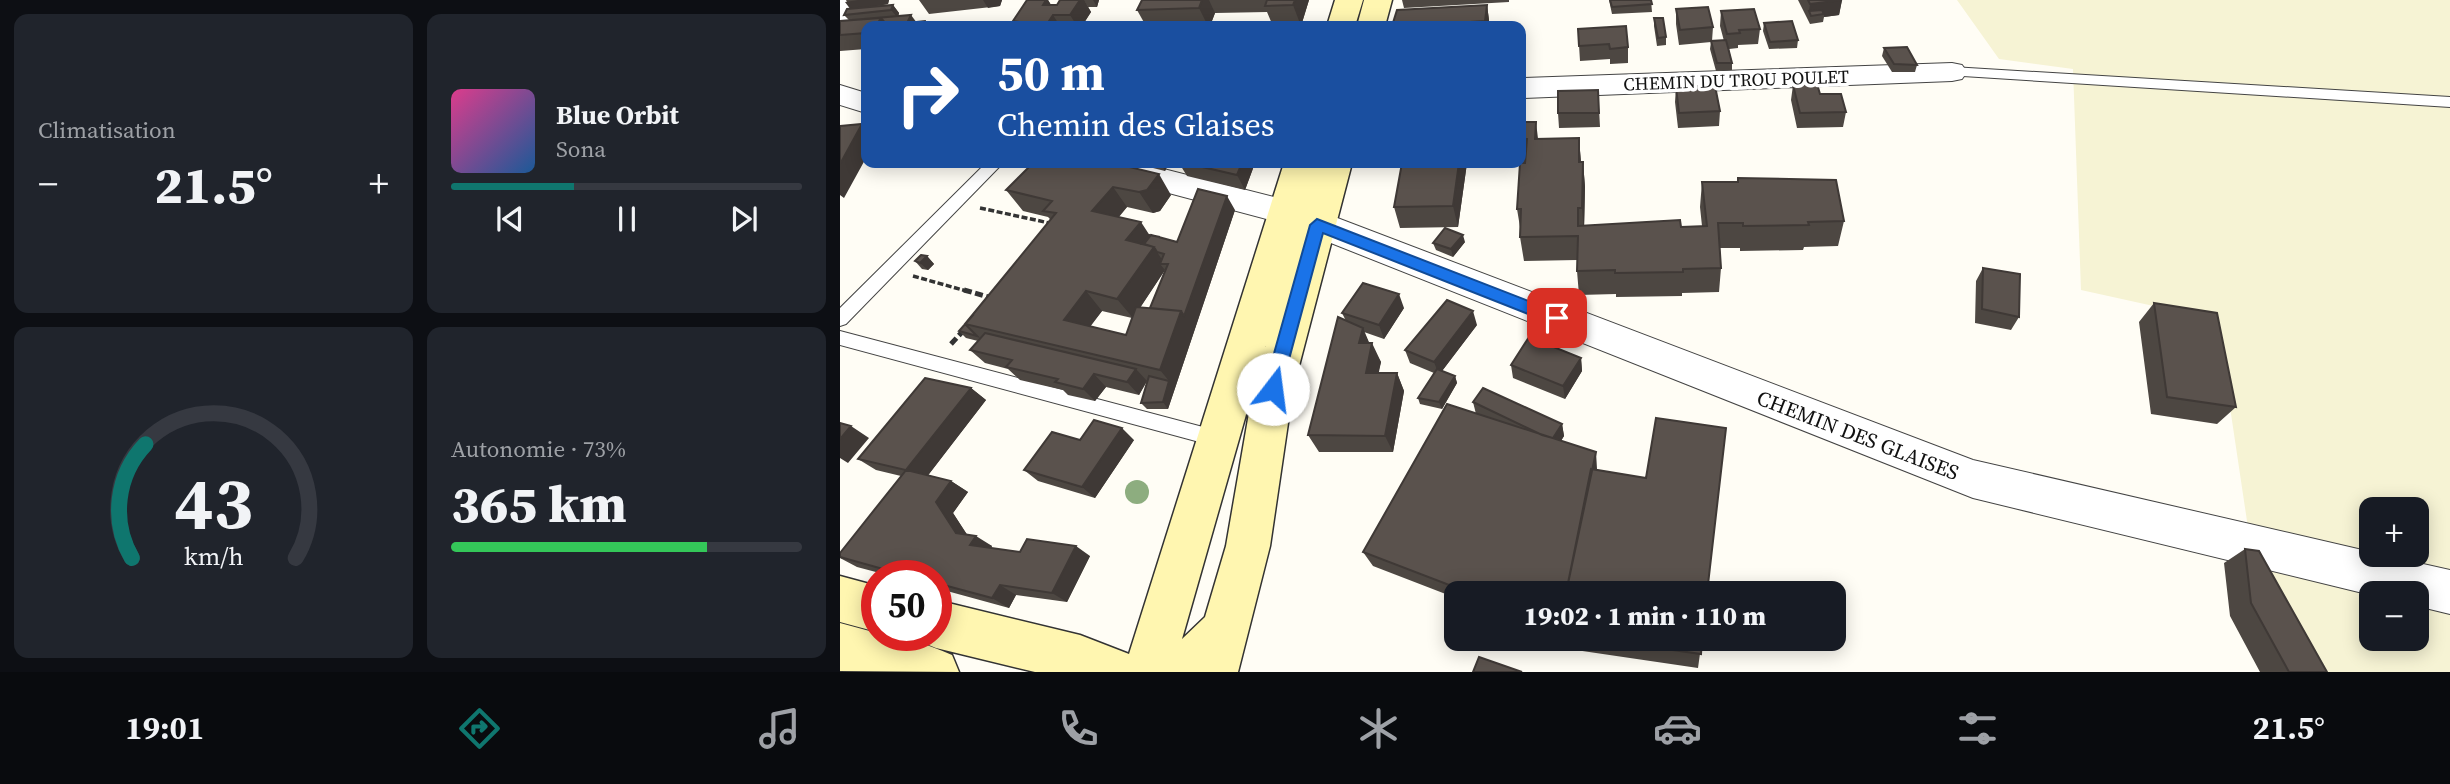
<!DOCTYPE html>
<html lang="fr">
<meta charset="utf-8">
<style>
:root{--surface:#171b24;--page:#20242c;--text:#f1f3f6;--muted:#9ea1a6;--line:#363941;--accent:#0f766e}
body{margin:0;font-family:"Source Serif 4",serif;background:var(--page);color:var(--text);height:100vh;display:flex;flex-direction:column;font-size:26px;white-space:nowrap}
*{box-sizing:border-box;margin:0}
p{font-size:23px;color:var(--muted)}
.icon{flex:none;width:38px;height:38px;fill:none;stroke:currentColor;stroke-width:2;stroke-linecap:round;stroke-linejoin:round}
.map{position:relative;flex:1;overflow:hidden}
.drawer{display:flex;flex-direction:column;gap:14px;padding:14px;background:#0d0f14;width:840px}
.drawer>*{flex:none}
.top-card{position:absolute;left:21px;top:21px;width:665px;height:147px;border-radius:14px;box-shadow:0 4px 18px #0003;background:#1a4fa0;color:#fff;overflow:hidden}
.fabs{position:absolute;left:1519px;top:497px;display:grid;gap:14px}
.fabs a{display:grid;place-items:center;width:70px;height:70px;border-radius:14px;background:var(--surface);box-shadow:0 4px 18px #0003;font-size:35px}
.speed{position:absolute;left:21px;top:560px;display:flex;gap:14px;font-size:35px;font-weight:700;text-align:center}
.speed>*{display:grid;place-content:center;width:91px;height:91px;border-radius:50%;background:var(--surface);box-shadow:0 4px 18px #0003;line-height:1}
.speed .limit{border:10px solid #d22;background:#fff;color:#111}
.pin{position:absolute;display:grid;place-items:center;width:60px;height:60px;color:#fff;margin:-30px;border-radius:14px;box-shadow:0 4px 10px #0006}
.me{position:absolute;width:77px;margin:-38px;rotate:15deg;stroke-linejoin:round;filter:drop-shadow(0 0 5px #0008)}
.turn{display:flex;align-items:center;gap:24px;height:147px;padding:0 21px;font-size:32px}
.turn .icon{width:91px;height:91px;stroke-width:2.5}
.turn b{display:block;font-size:49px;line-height:60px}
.big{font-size:52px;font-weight:800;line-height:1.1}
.drawer .widget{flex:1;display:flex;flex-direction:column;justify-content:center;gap:10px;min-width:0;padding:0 24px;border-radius:14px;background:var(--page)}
.drawer .dial{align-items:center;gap:0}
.dial svg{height:182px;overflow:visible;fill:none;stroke:var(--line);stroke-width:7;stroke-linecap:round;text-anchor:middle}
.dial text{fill:var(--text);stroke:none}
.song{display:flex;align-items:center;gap:21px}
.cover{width:84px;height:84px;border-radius:10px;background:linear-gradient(135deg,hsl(330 70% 55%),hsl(210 70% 35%))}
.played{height:7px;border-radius:4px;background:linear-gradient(90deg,var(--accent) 35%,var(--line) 35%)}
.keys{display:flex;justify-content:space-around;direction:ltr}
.heat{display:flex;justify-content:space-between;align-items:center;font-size:38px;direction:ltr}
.charge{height:10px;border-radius:5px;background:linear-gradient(90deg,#34c759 73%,var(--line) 0)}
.drawer .tiles{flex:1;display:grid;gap:14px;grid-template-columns:repeat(2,1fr)}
.trip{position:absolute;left:604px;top:581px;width:402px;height:70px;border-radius:14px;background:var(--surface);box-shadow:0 4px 18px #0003;font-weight:800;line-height:70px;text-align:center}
.dock{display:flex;height:112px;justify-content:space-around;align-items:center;background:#090b0e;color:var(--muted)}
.dock .icon{width:49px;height:49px}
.dock .active{color:var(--accent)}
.dock b{font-size:32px;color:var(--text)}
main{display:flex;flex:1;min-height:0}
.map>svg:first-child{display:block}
.farmland{fill:#f6f3d4;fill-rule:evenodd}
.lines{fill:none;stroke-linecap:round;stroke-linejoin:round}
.lane-casing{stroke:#444;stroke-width:2}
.street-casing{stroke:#444;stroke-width:2}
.secondary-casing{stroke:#333;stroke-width:3}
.path-far1{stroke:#333;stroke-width:3.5;stroke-dasharray:6 2.5;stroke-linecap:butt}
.path{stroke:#333;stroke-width:5;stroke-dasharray:8 3.5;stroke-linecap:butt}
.lane{fill:#fff;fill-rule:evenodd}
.street{fill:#fff;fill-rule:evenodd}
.secondary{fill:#fff6b0;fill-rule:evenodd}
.tree{fill:#8dad7f}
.wall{fill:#4d4742;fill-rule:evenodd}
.shaded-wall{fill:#3f3936}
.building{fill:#5a524d;stroke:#3f3936;stroke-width:2}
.route{fill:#1a73e8;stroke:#114b97;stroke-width:2}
.labels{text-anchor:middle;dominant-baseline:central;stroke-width:7;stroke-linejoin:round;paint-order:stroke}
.far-street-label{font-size:18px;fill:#111;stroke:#fff}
.street-label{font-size:21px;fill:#111;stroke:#fff}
</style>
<main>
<section class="drawer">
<div class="tiles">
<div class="widget"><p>Climatisation</p>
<div class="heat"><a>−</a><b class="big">21.5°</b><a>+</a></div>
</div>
<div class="widget">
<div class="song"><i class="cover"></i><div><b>Blue Orbit</b><p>Sona</p></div></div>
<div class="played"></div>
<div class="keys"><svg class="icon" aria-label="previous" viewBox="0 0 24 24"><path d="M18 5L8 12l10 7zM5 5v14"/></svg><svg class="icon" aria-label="pause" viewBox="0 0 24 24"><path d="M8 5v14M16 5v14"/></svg><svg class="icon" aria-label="next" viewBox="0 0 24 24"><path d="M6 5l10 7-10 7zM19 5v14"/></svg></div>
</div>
<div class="widget dial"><svg viewBox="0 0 100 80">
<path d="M14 69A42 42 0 1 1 86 69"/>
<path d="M14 69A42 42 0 0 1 20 19" stroke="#0f766e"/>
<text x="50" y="56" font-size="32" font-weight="700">43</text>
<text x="50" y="72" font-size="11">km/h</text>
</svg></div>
<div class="widget"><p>Autonomie · 73%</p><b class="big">365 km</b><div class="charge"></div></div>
</div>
</section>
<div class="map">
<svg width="1610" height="672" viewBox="0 0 1610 672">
<rect width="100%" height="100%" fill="#fffdf5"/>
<path class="farmland" d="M1117 0H1610V672H1469L1414 568 1377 320 1241 290 1233 69 1159 59ZM1531 509H1577V555H1531ZM1531 593H1577V639H1531Z"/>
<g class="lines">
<defs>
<path id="lane" d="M1112 67 1610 97V107L1107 75V69Z
M146 163H163L6 324 0 326V308Z
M0 331 378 431 385 433 387 439 385 445 378 447 0 345Z"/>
<path id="street" d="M0 0H19L10 22 0 24Z
M1112 63 1122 65 1127 72 1122 79 1112 81 681 98V78Z
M0 85 26 93V113L0 105Z
M241 163H300L458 203 1133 460 1531 552V555H1543L1610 570V614L1577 606V593L1531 595 1133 498 438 222 246 171Z"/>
<path id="secondary" d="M495 0H523L515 26H487Z
M524 0H552L545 26H517Z
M444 163H478L425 347 478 163H512L453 389 430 546 398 672H195L96 648 79 641 77 635H96V600L240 635 289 654ZM413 390 386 546 365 617 342 639Z
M0 576 37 586V632L0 622Z
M0 623 37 633V635C62 635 89 645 112 655L119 672 0 671Z"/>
</defs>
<use href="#lane" class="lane-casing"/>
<use href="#street" class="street-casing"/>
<use href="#secondary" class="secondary-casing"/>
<path class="path-far1" d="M140 208 214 224
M73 276 130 292"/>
<path class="path" d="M124 290 152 298
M111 344 124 330"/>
<use href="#lane" class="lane"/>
<use href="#street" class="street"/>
<use href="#secondary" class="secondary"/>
</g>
<circle class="tree" cx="297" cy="492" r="12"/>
<path class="wall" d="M6 0H49L48 4 33 7 53 5 59 13 58 16 26 26V49L0 51V21L9 20 4 15 10 8Z
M79 0H162L160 6 89 14Z
M187 0H208L211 5H217L244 0 251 12 242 26H176L173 21Z
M244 0H259L257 7H248Z
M302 0H469L461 26H433L427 12 375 13 370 26H306L297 10Z
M562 0H669V2L564 8Z
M769 0H811L812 12 772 14Z
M958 0H1002L999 15 984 17 983 22 970 24Z
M647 5 649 20V26H552Z
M836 9 873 27 872 41H884L880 26 881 11 920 29 918 44 898 45V48L889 49 892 63V70L876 71 870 49 871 42 839 45 836 24Z
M814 18 826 37V45L817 46 814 26Z
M924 23 958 40 957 48 929 49 923 31Z
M738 29 788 47V63L770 64V59L740 61Z
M1044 48 1077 65 1075 72H1052L1042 56Z
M953 85 980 94 1006 112 1003 127 957 128 951 100Z
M836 87 880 111 879 126 838 128 835 102Z
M758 90 760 127 719 128 718 113Z
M681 122 698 139 739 138 741 162H743L745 187 744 226H862L860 207 862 182 1004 221 998 246 964 247 963 250 900 251V248H880L881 268 879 292 842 293V296L776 297V294L739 295 737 271V260L684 261 680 237V227L677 209 680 165H665L664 163H681Z
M193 163 331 195 320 211 313 213 287 207 279 217 309 235 337 242 395 210 328 409H307L301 403 307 381 299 395 266 387 255 401 228 395 223 390 180 380 168 369 145 363 130 350 138 341 126 338 119 331 211 220 208 217 183 211 166 190ZM325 270V271L310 308H300ZM262 311 292 318 286 335 250 326Z
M300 163H329L325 171 301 165Z
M339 163H415L405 190 347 176Z
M627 163 618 227 560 228 554 207Z
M625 242 613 257 596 250 593 243Z
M87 256 94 264 88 270 82 269 75 261Z
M1143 268 1179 317 1171 330 1135 323 1136 281Z
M1314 303 1396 407 1377 424 1311 414 1299 322Z
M564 308 544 339 524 332 529 343 541 362 538 373H557L564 391 553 452H479L468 435 506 321 502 313Z
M637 325 602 371 615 376 617 383 602 409 580 404 578 398 594 373 570 363 565 350Z
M741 358 742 371 725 399 673 378 671 365Z
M131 388 146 400 88 475 111 481 128 492 113 513 127 535 152 546 151 548 180 552 250 556 227 602 176 595 169 608 96 588V576H51L17 567 0 558V553L61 476 36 470 18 459Z
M633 402 722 424 724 436 721 441 757 470 867 593H616V598L533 566 523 552 636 414Z
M240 440H294L255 498 198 481 184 470Z
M1405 549 1487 672H1420L1390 616 1384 563Z
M719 639H862L858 668 722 648Z"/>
<path class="shaded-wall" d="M18 0H49L48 4 11 10 5 2Z
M143 0H162L160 6 148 8Z
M206 0H208L216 13 213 15 220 26H212L209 21 203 5Z
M240 0H244L251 12 242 26H237L230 15Z
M253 0H259L257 7Z
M362 0H369L375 13 370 26H368L359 8Z
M455 0H469L461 26 453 5Z
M1002 0 999 15 984 17V14L969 11 970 4Z
M53 5 59 13 58 18 51 10Z
M647 5 649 20V26H646L645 21Z
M71 15 77 23H67Z
M41 18 48 26H36Z
M696 122 699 147 695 139Z
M22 124 26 129V158L4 198 0 195V164Z
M739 138 741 164 739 162Z
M743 162 745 187 744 233 742 208Z
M321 163H329L325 171Z
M402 163H415L405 190 397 175Z
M619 163H627L618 227 613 206Z
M319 174 331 195 320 211 313 213 299 192Z
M273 187 287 207 266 231 252 211Z
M387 196 395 210 328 409 323 402 329 381 320 370 341 311Z
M301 222 314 242 301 248 286 240Z
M623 235 625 242 613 257 611 249Z
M320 237 317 252 325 264H320L325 270 293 318 277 299Z
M87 256 94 264 88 270 80 263Z
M246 291 262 311 241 339 224 320Z
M559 294 564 308 544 339 539 325Z
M633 311 637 325 599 375 594 362Z
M523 328 531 347 519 343Z
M532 343 541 362 535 391 526 373Z
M741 358 742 371 725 399 723 386Z
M296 369 307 381 299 395 287 382Z
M557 373 564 391 553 452 545 436Z
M254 374 266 387 255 401 243 389Z
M615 376 617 383 602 409 599 402Z
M131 388 146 400 83 482 66 470Z
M722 424 724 436 714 451 712 440Z
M11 426 29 438 8 463 0 458V439Z
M282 428 294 440 255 498 242 487Z
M756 452 757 469 732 593H727Z
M111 481 128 492 113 513 132 542 136 536 152 546 146 555 130 545 116 533 96 502Z
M236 546 250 556 227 602 212 593Z
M160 585 176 595 169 608 152 598Z"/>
<path class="building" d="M187 0H206L203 5H217L220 0H240L230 15H213L209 21 211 23H225L222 26H202L203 25 173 21Z
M302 0H362L359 8 297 10Z
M427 0H455L453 5 425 6Z
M770 0H811L812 4 772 7Z
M968 0H1002L970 4Z
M53 5 51 10 4 15 7 9Z
M647 5 645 21 571 26H552L557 10Z
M868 7 873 27 840 30 836 9Z
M914 9 920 29 899 30 900 33 887 34 881 11Z
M982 10 984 14 971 16 969 11Z
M71 15 67 23 85 21 86 25 75 26H46L47 25 41 18 0 21Z
M41 18 36 26H26V33L0 35V21Z
M814 18H823L826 37 818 38Z
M952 21 958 40 930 42 924 23Z
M786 26 788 47 770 49 769 44 739 46 738 29Z
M886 40 892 63H877L871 41Z
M1067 47 1077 65 1054 64 1044 48Z
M977 84 980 94H1001L1006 112 960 113 953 85Z
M875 86 880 111 839 113 836 87Z
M758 90 759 113H718V91Z
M681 122H696L695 139 739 138V162H743L742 208H738V226L840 220 841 227 867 226 862 182H898V178L996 180 1004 221 968 222 969 225 903 226V223H878L881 268 843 269V272L775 273V270L737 271 738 236 680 237 681 209H677L680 163H685L687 139H681Z
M22 124 0 164V126Z
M193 163H273L319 174 307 190 299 192 273 187 252 211 301 222 286 240 314 247 277 299 246 291 224 320 286 335 296 307 341 311 320 370 125 324 216 213 203 211 212 201 166 190Z
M345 163H402L397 175Z
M562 163H619L613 206 554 207Z
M358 189 387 196 344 316 341 311 310 308 328 264H320L324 254 317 252 314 247 304 244 311 235 337 242Z
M605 228 623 235 611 249 593 243Z
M309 235 320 237 311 235 304 244H302Z
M81 255 87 256 80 263 75 261Z
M1143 268 1180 274 1179 317 1142 309Z
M523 283 559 294 539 325 502 313Z
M607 300 633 311 594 362 565 350Z
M1314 303 1377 313 1396 407 1327 397Z
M134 314 125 324 137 336 119 331Z
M498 317 523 328 519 343H532L526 373H557L545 436 468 435Z
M145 333 296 369 287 382 254 374 243 389 215 382 218 379 166 367 172 360 130 350Z
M689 337 741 358 723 386 671 365Z
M597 369 615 376 599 402 578 398Z
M309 376 329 381 323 402 301 403Z
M85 378 131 388 66 470 111 481 96 502 116 533 136 536 130 545 180 552 187 539 236 546 212 593 160 585 152 598 96 583V576H68L0 557V553L66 470 18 459Z
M643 388 722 424 713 438 702 435 633 402Z
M607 404 756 452 726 593H630L523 552Z
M816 418 886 428 867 593H726L751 469 806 478Z
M254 420 282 428 242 487 184 470 212 432 240 440Z
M0 423 11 426 0 439Z
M1405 549 1419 551 1487 672H1449L1411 603Z
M756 639H862L861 654Z
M639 657 682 672H633Z"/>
<path class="route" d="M477 219 722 314 724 318 722 323H711L483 233 441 389 438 394H427L424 389 470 225Z"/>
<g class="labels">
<g class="far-street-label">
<text transform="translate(896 80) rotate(-2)">CHEMIN DU TROU POULET</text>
</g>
<g class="street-label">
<text transform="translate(1018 435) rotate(21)">CHEMIN DES GLAISES</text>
</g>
</g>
</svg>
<div class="fabs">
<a>+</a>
<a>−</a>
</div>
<div class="speed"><div class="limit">50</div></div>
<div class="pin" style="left:717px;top:318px;background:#d93025"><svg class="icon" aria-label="arrive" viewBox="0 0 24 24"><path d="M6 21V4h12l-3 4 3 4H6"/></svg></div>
<svg class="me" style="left:433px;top:389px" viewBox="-20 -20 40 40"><circle r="19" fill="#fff"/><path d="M0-13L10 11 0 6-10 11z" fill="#1a73e8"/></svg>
<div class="trip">19:02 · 1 min · 110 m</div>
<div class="top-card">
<div class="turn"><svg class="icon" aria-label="right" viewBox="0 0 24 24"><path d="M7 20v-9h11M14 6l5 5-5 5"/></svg><div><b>50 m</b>Chemin des Glaises</div></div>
</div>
</div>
</main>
<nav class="dock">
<b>19:01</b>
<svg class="icon active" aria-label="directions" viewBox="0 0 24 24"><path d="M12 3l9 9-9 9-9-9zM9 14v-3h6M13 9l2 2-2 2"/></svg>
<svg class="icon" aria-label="music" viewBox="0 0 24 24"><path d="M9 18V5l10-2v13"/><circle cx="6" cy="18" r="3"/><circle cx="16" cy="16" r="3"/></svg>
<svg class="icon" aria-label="phone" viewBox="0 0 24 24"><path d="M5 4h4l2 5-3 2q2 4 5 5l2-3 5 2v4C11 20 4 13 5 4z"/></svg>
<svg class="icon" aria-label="climate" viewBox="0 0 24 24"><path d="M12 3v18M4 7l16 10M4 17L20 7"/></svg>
<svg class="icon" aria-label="car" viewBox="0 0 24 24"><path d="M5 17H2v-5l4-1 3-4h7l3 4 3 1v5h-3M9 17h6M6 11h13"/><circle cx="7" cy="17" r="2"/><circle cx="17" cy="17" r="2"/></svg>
<svg class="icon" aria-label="filters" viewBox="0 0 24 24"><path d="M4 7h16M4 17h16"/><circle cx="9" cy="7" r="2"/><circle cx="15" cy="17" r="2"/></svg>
<b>21.5°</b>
</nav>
